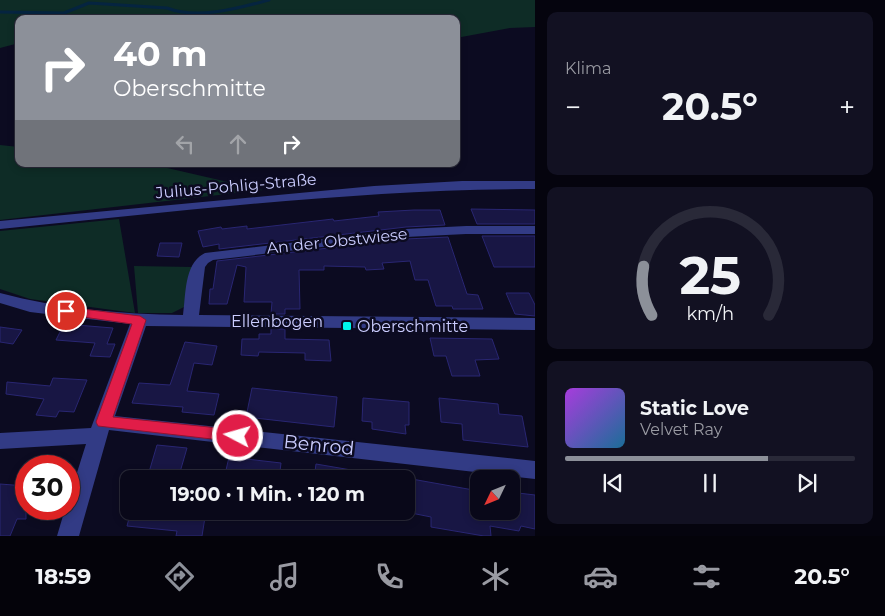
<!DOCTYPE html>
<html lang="de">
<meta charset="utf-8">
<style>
:root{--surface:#090819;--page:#121122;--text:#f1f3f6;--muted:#999aa2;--line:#292938;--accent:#8c9099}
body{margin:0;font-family:Montserrat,sans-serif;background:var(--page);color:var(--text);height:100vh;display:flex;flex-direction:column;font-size:19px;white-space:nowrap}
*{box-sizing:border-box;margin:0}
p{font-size:16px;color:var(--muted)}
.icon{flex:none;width:28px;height:28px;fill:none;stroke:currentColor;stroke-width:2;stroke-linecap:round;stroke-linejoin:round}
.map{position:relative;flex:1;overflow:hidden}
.side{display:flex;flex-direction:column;gap:12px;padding:12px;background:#05040e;width:350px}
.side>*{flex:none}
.top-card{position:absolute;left:15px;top:15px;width:445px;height:152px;border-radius:10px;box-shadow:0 2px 8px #0003,0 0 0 1px var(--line);background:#8c9099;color:#fff;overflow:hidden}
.needle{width:32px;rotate:227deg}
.buttons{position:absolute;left:470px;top:470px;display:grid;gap:10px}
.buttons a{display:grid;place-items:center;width:50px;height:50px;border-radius:10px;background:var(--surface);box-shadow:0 2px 8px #0003,0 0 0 1px var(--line);font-size:25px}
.speed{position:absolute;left:15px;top:455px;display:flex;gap:10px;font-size:25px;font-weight:700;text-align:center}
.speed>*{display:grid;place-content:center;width:65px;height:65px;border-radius:50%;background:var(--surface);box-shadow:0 2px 8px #0003,0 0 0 1px var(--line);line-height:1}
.speed .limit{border:8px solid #d22;background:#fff;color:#111}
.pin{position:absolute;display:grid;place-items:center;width:42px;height:42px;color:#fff;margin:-21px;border:2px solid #fff;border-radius:50%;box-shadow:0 1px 5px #0007}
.me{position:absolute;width:55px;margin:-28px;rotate:276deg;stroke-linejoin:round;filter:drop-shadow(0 0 4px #0008)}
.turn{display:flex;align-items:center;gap:18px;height:105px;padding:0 15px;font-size:22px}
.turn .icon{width:65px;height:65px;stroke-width:2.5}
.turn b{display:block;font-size:35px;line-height:42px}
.lanes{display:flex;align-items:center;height:48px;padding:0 15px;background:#0003;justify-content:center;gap:25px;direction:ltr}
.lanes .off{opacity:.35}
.big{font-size:38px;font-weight:700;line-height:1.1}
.side .card{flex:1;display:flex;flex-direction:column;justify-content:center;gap:8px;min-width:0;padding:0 18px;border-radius:10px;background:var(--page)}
.side .dial{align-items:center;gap:0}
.dial svg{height:130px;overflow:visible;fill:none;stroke:var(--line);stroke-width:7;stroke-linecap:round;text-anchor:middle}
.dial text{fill:var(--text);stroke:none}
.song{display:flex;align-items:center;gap:15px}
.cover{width:60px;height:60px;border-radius:8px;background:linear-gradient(135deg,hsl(280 70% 55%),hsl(200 70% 35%))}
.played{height:5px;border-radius:2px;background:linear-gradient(90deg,var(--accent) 70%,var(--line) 70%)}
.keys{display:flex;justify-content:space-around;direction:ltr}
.heat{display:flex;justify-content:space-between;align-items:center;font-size:28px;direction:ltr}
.trip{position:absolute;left:120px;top:470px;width:295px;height:50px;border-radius:10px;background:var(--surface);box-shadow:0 2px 8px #0003,0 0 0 1px var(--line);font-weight:700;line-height:50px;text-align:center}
.menu{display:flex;height:80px;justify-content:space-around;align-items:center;background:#04030a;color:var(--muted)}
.menu .icon{width:35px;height:35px}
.menu .active{color:var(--accent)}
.menu b{font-size:22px;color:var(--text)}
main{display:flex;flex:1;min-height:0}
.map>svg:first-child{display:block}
.green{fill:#0e2c26}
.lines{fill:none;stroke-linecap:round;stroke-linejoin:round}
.stream{stroke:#052440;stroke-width:3}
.building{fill:#181644;stroke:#292672}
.minor{fill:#323b85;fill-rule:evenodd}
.route{fill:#e11d48;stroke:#92132f}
.poi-dot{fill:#00f6ea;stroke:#0c0b21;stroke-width:2}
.labels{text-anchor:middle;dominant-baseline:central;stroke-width:5;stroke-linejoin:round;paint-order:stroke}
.street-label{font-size:16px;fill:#cbcdff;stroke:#0c0b21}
.poi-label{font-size:16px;fill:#cbcdff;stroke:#0c0b21;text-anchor:start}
.near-street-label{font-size:19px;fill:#cbcdff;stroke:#0c0b21}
</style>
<main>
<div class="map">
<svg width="535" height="536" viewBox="0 0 535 536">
<rect width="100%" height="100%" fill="#0c0b21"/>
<path class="green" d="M0 0H535V27L510 28 456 38V19H19V43L0 48Z
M0 145 19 147V164H150L263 190 0 220Z
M119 219 135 313 30 299 0 289V231Z
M134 266 192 267 184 307 172 313H138Z"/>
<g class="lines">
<path class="stream" d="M0 12 64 13 89 3 167 8C197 20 239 8 269 0"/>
</g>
<path class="building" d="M471 209 535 210V224H477Z
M414 210H440L445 225 406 227 219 249V244L203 247 198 231 221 227 222 229 247 226V229L333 219 334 221 379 216 378 212Z
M482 236H535V267H494Z
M448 237 467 294 478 295 483 309H453L452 306H436L428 280H415L410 261 382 263 384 269 366 270 365 267 324 266V270H299L300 309H285V314H271L272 302H244L246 267 237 265 227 304H209L210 289H213L217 261 406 239Z
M160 243H182L179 257 157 256Z
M506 293H529L535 305V316L515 314Z
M64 324 113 328 107 344H115L110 357 90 356 95 343 56 340Z
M0 327 22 330 13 344 0 342Z
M271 329H285V339L329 340 331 361 305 360V353L259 352 258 356 241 355 242 339H259V334H271Z
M430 338 492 339 499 359 475 360 480 376H452L446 356H434Z
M185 342 217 346 212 365 194 363 187 391 219 394 214 415 182 412 183 407 132 403 139 383 170 385Z
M53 378 87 380 74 412 59 411 56 417 36 415 44 399 6 394 7 382 50 386Z
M252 388 337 397 334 427 246 417Z
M363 398 409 402V425H405L406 434 372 429V422L362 421Z
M439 398 498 404 499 414 522 416 528 447 463 440 462 424 441 422Z
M157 445 187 448 178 479H147Z
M229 457 281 463 279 479H224Z
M316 464 357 471 356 479H314Z
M406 478 479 491V511H511V505L519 506 518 493 535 495V529L521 526 519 531 490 526 491 536H484L431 527V517L406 512Z
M0 484 26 486V519H17L10 536H0Z
M131 511H206L202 536H176L177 531 127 526Z"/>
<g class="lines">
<path class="minor" d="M462 181H535V189C356 189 178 212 0 229V221L374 186Z
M466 226H535V234H466L406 237 213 260 208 263 205 267 199 315 535 318V330L146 326 115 416 535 461V479L109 430 79 536H57L65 509H69V498L86 444 0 449V433L91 428 130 324 30 312 0 303V293C59 309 121 314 183 315 186 294 184 263 205 253L406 229Z"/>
</g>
<path class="route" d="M66 307 140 316 146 320 113 417 238 430 243 432 245 436 243 440 238 442 98 426 96 422 132 324 62 314 60 311Z"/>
<rect class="poi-dot" x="342" y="321" width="10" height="10" rx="2.5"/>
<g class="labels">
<g class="street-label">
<text transform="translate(236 186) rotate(-5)">Julius-Pohlig-Straße</text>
<text transform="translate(337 241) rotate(-6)">An der Obstwiese</text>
<text x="277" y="321">Ellenbogen</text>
</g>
<g class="poi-label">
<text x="357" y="326">Oberschmitte</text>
</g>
<g class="near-street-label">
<text transform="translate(319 445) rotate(6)">Benrod</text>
</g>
</g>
</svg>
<div class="buttons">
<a><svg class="needle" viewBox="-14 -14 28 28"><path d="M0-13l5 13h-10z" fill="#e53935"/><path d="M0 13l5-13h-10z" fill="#999aa2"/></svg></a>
</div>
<div class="speed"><div class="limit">30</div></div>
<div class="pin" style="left:66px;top:311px;background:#d93025"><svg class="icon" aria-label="arrive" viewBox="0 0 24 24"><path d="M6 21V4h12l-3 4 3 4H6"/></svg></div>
<svg class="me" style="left:238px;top:436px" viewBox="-20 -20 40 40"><circle r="17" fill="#e11d48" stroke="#fff" stroke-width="3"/><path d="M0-11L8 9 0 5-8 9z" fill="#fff"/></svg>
<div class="trip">19:00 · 1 Min. · 120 m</div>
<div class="top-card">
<div class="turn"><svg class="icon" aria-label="right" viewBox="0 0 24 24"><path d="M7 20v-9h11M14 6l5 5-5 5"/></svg><div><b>40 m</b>Oberschmitte</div></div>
<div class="lanes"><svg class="icon off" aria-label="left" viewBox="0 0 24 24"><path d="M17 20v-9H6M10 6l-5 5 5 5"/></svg><svg class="icon off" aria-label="ahead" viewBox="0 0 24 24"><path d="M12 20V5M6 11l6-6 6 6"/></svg><svg class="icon" aria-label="right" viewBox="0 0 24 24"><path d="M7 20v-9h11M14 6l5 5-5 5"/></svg></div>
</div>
</div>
<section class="side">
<div class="card"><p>Klima</p>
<div class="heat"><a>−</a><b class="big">20.5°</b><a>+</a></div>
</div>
<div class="card dial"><svg viewBox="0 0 100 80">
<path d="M14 69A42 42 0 1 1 86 69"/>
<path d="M14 69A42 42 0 0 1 9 39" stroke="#8c9099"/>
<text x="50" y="56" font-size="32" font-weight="700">25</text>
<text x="50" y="72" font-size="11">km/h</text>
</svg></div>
<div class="card">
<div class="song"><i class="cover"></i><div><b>Static Love</b><p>Velvet Ray</p></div></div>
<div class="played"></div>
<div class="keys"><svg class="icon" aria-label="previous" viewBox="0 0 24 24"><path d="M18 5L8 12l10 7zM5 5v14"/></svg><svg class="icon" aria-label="pause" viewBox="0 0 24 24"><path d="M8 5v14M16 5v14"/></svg><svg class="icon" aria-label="next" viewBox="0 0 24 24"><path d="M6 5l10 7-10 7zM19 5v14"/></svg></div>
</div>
</section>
</main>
<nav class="menu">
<b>18:59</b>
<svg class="icon active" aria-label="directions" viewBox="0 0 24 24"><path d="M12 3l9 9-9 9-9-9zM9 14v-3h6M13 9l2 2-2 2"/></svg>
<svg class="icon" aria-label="music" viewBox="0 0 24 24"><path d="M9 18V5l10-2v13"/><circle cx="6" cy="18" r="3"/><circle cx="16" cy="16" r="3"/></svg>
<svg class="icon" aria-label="phone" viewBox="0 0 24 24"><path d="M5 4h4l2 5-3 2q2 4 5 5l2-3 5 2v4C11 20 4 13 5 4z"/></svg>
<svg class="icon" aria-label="climate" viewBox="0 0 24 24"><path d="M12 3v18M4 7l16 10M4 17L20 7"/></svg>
<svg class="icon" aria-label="car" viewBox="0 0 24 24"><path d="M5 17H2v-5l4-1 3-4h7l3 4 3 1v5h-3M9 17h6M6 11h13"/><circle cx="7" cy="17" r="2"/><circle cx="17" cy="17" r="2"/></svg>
<svg class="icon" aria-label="filters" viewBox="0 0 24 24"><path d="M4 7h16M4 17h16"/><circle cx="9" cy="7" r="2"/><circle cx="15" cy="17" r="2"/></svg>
<b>20.5°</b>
</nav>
